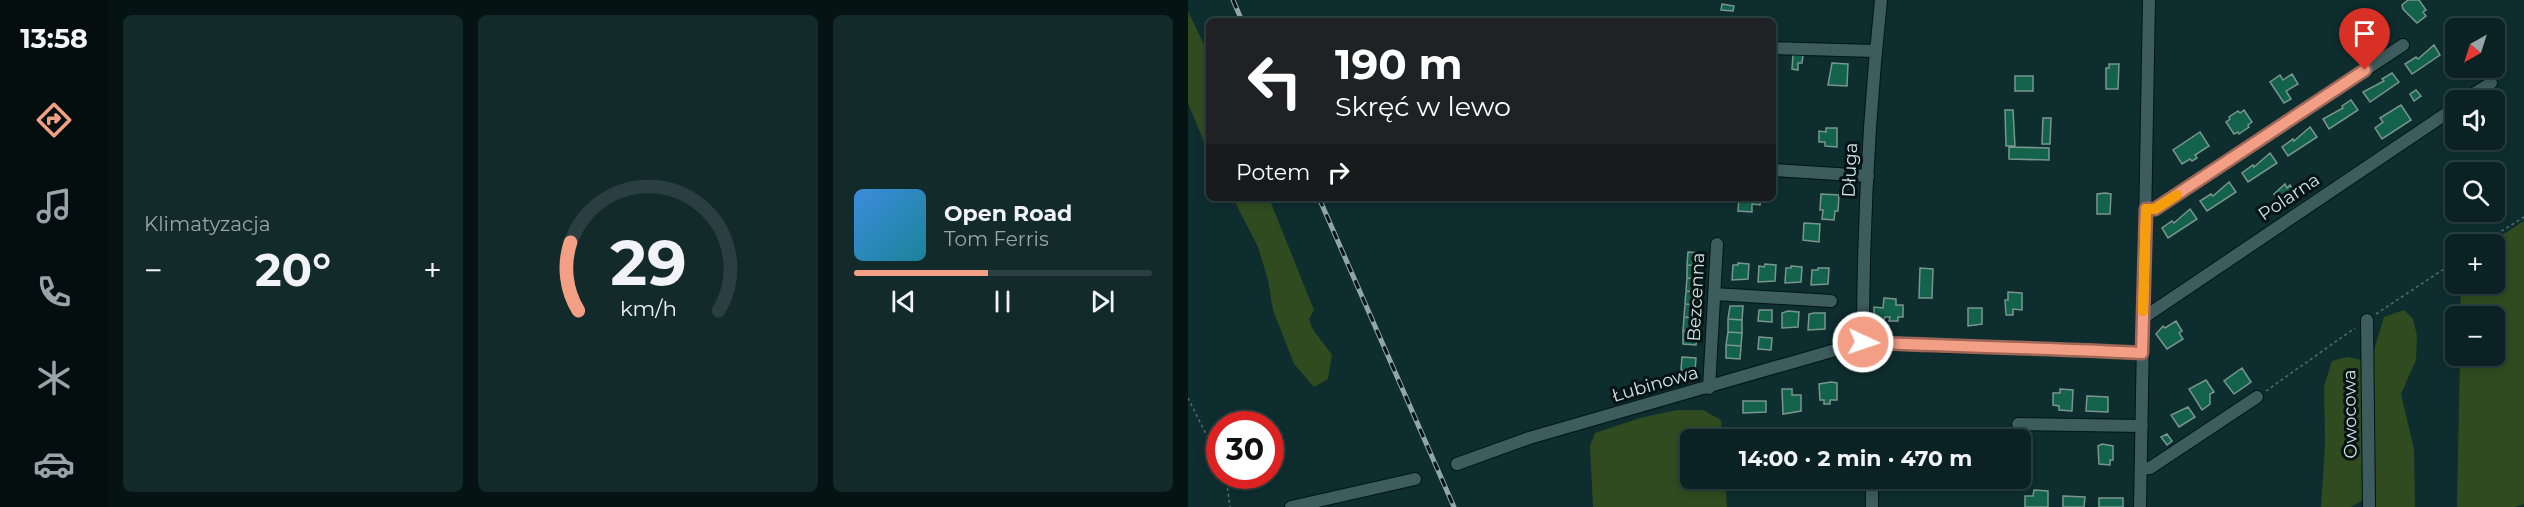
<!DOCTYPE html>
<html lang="pl">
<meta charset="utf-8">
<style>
:root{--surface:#0a2223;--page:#132a2b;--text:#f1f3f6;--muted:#99a4a6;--line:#2a3f41;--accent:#f39f86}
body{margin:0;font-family:Montserrat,sans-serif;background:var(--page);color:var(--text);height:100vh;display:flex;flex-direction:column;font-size:22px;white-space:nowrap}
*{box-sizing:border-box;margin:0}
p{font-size:20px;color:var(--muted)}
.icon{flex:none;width:33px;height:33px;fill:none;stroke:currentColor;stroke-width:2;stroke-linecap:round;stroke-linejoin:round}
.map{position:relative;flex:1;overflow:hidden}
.panel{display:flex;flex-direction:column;gap:15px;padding:15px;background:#061313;width:1080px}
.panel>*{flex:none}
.hud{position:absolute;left:18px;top:18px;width:570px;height:183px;border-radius:9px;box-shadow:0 3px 9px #0003,0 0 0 2px var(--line);background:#202124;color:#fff;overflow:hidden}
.needle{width:39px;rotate:219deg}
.buttons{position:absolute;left:1257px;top:18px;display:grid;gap:12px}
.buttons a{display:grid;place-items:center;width:60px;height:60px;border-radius:9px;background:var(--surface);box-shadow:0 3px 9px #0003,0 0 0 2px var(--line);font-size:30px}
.speed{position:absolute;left:18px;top:411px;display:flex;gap:12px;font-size:30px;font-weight:700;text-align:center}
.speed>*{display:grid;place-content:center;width:78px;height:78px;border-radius:50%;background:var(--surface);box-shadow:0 3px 9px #0003,0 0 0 2px var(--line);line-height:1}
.speed .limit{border:9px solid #d22;background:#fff;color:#111}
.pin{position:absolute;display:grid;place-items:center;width:51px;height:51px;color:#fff;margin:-62px -26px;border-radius:50% 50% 50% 0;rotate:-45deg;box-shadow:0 0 6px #0007}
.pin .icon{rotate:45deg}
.me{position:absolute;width:66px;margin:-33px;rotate:93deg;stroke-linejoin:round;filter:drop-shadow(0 0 4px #0008)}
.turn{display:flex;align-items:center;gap:21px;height:126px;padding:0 30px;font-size:27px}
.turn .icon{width:78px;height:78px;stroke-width:2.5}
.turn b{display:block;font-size:42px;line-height:51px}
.then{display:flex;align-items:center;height:57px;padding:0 30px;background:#0003;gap:12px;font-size:22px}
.big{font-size:45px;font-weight:700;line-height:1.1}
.panel .widget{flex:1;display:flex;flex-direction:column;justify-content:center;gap:9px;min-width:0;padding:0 21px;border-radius:9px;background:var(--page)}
.panel .dial{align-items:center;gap:0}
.dial svg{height:156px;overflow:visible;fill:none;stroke:var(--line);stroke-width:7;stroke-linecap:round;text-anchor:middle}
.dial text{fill:var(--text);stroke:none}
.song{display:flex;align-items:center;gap:18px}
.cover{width:72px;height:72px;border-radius:9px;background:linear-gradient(135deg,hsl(210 70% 55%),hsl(190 70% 35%))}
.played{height:6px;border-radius:3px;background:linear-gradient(90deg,var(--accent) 45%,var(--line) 45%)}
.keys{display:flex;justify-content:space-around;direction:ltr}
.heat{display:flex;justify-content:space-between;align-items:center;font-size:33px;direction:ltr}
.panel .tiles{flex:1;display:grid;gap:15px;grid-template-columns:repeat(3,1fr)}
.trip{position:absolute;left:492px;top:429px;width:351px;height:60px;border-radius:9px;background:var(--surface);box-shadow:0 3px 9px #0003,0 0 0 2px var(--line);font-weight:700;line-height:60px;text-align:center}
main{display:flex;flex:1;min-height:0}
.tab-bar{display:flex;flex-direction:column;width:108px;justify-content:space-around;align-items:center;background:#040e0e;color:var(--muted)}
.tab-bar .icon{width:42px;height:42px}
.tab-bar .current{color:var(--accent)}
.tab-bar b{font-size:27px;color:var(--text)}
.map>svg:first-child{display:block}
.green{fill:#2f4b1f}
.building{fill:#13624c;stroke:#7a968b;stroke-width:1.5}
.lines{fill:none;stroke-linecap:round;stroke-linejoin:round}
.minor-casing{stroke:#001416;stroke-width:14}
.path{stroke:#536d6f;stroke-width:1.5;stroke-dasharray:3 3;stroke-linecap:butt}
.minor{stroke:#3d5c5e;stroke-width:12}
.rail-casing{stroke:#90a6a7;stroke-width:5}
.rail{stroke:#061314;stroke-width:3;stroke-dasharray:9;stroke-linecap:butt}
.route-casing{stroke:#9e6757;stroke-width:15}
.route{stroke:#f39f86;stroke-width:10}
.slow{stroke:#f59e0b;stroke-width:10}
.labels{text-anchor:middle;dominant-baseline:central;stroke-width:6;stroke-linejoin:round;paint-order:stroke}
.street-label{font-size:18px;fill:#d1e2e3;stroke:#061314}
</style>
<main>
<nav class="tab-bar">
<b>13:58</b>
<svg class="icon current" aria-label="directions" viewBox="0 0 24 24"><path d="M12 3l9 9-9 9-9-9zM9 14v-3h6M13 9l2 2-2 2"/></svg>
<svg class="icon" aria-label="music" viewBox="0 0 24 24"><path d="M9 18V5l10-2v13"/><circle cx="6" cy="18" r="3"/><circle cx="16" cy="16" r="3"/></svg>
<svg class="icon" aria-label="phone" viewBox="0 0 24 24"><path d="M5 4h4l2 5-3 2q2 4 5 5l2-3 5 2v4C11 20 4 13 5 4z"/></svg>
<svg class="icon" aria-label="climate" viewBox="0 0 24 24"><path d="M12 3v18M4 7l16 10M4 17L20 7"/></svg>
<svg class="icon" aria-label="car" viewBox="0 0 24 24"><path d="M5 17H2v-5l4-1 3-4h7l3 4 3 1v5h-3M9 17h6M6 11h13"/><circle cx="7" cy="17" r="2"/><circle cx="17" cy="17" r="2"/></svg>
</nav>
<section class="panel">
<div class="tiles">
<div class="widget"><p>Klimatyzacja</p>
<div class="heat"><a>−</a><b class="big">20°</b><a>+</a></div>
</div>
<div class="widget dial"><svg viewBox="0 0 100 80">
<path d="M14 69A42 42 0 1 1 86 69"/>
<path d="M14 69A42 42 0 0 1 10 34" stroke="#f39f86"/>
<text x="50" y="56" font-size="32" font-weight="700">29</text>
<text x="50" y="72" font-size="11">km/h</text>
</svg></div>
<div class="widget">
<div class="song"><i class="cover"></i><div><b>Open Road</b><p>Tom Ferris</p></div></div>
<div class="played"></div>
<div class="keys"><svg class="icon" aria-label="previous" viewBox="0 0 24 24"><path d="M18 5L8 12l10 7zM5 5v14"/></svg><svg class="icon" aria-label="pause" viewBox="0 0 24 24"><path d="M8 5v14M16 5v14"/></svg><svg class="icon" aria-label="next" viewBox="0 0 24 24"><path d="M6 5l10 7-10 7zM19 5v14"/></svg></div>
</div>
</div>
</section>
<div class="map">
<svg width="1336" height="507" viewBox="0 0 1336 507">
<rect width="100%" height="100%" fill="#0e2d2f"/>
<path class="green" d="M0 11 21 55V154L0 103Z
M45 198H81L126 310 121 319 124 328 144 355 140 379 126 387 106 364 85 310 80 280 70 247Z
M1336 221V504L1327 507H1269L1272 356H1306V316H1272L1273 284H1306V244H1300Z
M1216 310 1225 319 1229 336 1228 360 1213 394 1226 449 1227 507H1186L1178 498 1163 507H1133L1137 444 1136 386 1144 361 1159 357 1174 360 1185 353 1196 317Z
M489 410H515L533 420 535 439 502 440V478L537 479 539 507H405L402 446 407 433 452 418Z"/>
<path class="building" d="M1220 0H1231L1238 10 1235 12 1238 16 1229 23 1215 9 1214 5Z
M534 4 546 6 545 11 533 10Z
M1246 45 1252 55 1224 74 1217 64 1228 57 1230 59Z
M605 55H615L614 63H610V70L604 69Z
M644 63 660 64 659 86 640 85Z
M921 64H931L930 89H918V68H921Z
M1204 73 1211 82 1182 102 1175 92 1196 81 1194 79Z
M1104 74 1110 84 1098 91 1103 99 1096 103 1082 82 1092 75 1095 80Z
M827 76H845V91H827Z
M1228 90 1233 96 1226 101 1222 94Z
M1163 100 1170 110 1141 129 1135 119 1155 108 1154 106Z
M1213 105 1223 120 1194 139 1187 128 1195 122 1192 118Z
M817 110H825L827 146H818Z
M1056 110 1064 122 1060 125 1061 127 1051 134 1050 132 1046 134 1038 122 1042 119 1041 117 1050 111 1052 113Z
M855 118H863L862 144H854Z
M1122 127 1129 137 1100 156 1094 147 1105 139 1106 141Z
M638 128H649V147L637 146V142H631V131L638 132Z
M1012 132 1021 146 1007 155 1009 158 1004 161 1002 159 994 164 985 150Z
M821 147 861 148V160L821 159Z
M1082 153 1089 163 1060 182 1054 173 1065 165 1066 167Z
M1041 182 1048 192 1019 211 1012 201 1023 194 1025 196Z
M1097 184 1099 188 1102 185 1108 194 1094 206 1086 194Z
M917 193 923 194 922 214H909V194Z
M633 194 651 195 650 211H647L646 220 634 219 635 210H632Z
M551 198H573L572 205 564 204V212L550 211Z
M1002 209 1009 219 980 238 974 228 984 221 986 223Z
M616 223 632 224 631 242 615 240Z
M500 252 514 253 513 266 499 265Z
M550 263 561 264 560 279 544 280 545 265H550Z
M577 264 588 265 587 281 570 282 571 266 576 267Z
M499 265 513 266V279L499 278Z
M603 266 614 267 613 282 597 283 598 268H603Z
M630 268H641L640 284 623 285 624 270H630Z
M732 268 745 269 744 298H731Z
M499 278 513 279 511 292 498 291Z
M498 291 511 292 512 305 497 304Z
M820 292 834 293V310L825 309V315H818L817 300H820Z
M696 298 708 299V305H715V317H710V321H701L702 317H697L696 320H686V307L695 308Z
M497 304 512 305 510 318 496 317Z
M542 306H555L554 320 540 319Z
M780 308H794V324L780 326Z
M571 310H584V322L570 321Z
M600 311 611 312 610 327 594 328V313Z
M626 313H637V329L620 330 621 314Z
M496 317 510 318V331H495Z
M540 319 554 320V333L540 332Z
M988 321 994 331 991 333 995 339 979 349 968 334 975 326 977 328Z
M495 331H510L508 345 495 344Z
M540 332 554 333 553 346 538 345Z
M571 337 584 338 583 350 570 349Z
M538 345 553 346 552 359 538 358Z
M494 357 508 358 507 371 493 370Z
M1054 368 1063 382 1046 394 1036 381Z
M1018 380 1026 392 1022 394V404L1014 410 1001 389Z
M643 382 649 383V400H642V404H636V400H632L631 384Z
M594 389H604V395H613V411L595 414Z
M872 389 885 390 884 411 871 410V406L865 405V393H872Z
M899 396 920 397V412L898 411Z
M555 401H578V412L555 413Z
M1000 407 1007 417 991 427 983 415Z
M979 434 984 441 979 445 973 437Z
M914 444 925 446V460H922V465L911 464 910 446Z
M846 490 860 491V507H837V496H845Z
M875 496 897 497 896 507H875Z
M911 498H935V507H911Z"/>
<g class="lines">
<defs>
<path id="minor" d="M585 48 687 51
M1276 100 1303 83
M585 170 680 176
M958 209H967L1215 45
M526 294 643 301
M955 318 1268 107
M1179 320 1181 507
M675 342C675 228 681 113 693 0
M521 388 529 244
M830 424 954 426
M269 464 341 438 675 342 767 347 858 348 954 353
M953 469 962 468 1069 397
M684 483V507
M103 507 227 479
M952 507 961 0"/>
</defs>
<use href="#minor" class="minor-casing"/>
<path class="path" d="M1293 244 1336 217
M1188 314 1268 261
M1078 391 1167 328
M0 398 32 462
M38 476 42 507"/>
<use href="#minor" class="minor"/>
<defs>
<path id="rail" d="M45 0 54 21
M131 198 266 507"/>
</defs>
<use href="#rail" class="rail-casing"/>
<use href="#rail" class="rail"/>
</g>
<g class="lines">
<defs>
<path id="route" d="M675 342C768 347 861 348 954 353L958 209H967L1177 70"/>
</defs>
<use href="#route" class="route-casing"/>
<use href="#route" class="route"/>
<path class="slow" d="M955 311 958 209H967L989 195"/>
</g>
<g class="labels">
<g class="street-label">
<text transform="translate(662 170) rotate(-87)">Długa</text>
<text transform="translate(1101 197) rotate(-34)">Polarna</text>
<text transform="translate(508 297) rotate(-87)">Bezcenna</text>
<text transform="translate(467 384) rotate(-16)">Łubinowa</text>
<text transform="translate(1162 414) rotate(-91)">Owocowa</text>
</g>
</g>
</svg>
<div class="buttons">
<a><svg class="needle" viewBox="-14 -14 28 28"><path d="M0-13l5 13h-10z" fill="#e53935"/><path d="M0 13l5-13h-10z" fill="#99a4a6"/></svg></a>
<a><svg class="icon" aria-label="sound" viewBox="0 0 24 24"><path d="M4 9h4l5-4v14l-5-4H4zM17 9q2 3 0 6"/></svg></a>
<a><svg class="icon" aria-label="search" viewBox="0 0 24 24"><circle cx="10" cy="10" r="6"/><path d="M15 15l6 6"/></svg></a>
<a>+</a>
<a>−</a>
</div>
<div class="speed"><div class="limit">30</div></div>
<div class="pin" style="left:1177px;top:70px;background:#d93025"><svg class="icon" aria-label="arrive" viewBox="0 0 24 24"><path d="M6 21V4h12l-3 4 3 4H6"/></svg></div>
<svg class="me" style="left:675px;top:342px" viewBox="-20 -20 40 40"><circle r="17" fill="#f39f86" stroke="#fff" stroke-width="3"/><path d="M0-11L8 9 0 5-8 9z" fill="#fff"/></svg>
<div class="trip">14:00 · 2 min · 470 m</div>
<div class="hud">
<div class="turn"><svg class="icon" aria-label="left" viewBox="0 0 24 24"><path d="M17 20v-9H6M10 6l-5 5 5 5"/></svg><div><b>190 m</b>Skręć w lewo</div></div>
<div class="then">Potem<svg class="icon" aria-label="right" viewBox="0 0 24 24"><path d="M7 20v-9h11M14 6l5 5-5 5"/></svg></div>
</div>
</div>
</main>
